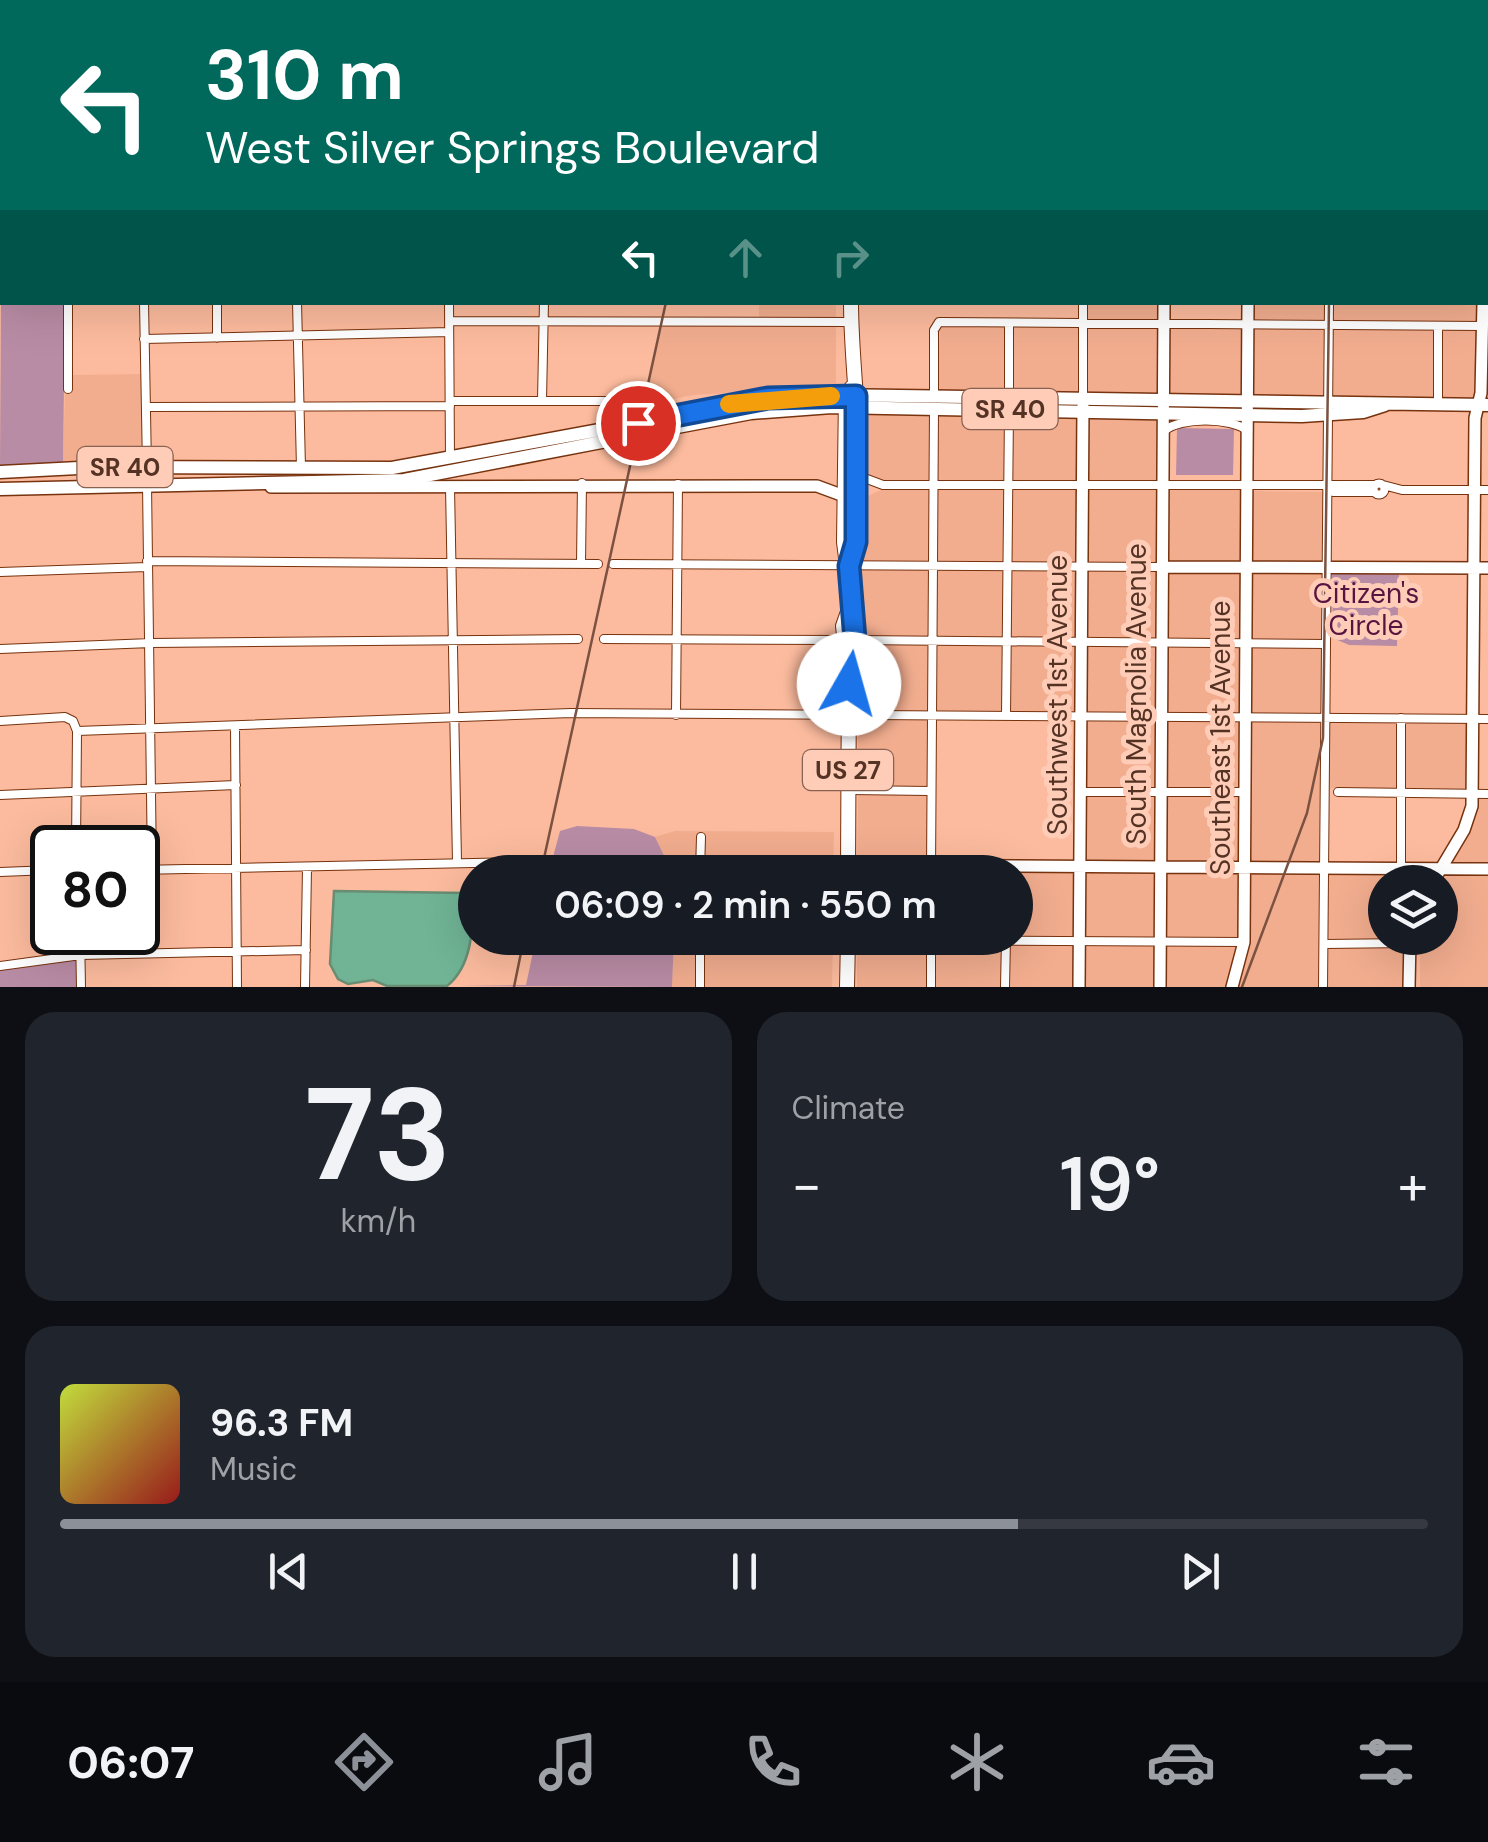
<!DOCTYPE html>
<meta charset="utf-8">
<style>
:root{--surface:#171b24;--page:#20242c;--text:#f1f3f6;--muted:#9ea1a6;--line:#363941;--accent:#8c9099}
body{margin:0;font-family:"DM Sans",sans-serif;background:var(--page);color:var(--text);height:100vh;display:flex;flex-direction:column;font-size:38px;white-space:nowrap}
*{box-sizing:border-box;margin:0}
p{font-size:32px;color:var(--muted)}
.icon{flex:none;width:55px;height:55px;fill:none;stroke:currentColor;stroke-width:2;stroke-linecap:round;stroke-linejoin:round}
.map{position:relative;height:987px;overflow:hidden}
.sheet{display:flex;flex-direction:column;gap:25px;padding:25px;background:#0d0f14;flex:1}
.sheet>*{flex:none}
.guide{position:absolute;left:0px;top:0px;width:1490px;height:305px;box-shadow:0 10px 40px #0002;background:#00695c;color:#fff;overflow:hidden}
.controls{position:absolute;left:1368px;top:865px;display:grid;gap:20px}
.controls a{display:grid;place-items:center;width:90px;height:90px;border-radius:50%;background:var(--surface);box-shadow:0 10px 40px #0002;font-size:50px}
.speed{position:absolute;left:30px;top:825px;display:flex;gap:20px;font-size:50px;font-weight:700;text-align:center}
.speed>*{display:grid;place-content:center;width:130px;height:130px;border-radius:50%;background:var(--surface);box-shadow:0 10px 40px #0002;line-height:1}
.speed .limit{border:5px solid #111;border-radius:15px;background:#fff;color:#111}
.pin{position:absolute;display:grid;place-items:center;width:85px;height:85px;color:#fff;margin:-42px;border:5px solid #fff;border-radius:50%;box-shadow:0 2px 10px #0007}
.me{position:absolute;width:110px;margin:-55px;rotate:7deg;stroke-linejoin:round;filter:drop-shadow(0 0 8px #0008)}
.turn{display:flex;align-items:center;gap:35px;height:210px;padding:0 40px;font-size:45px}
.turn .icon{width:130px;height:130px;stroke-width:2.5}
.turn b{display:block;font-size:70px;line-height:85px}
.lanes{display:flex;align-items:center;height:95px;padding:0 40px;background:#0003;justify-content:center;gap:50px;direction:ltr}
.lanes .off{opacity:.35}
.big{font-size:75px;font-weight:600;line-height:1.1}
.sheet .tile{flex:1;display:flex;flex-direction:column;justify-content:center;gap:15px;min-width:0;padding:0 35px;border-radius:30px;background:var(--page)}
.sheet .dial{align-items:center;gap:0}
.dial b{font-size:130px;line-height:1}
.song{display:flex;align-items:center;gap:30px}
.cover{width:120px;height:120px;border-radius:15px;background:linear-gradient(135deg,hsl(70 70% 55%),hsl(0 70% 35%))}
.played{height:10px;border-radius:5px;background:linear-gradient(90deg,var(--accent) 70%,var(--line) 70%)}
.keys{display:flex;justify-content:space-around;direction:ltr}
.heat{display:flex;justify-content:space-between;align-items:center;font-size:55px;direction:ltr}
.sheet .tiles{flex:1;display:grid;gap:25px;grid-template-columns:1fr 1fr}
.tile:last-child{grid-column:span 2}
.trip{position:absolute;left:458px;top:855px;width:575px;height:100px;border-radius:50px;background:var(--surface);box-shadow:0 10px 40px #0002;font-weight:600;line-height:100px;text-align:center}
.menu{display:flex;height:160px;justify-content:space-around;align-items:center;background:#090b0e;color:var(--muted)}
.menu .icon{width:70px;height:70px}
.menu .on{color:var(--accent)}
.menu b{font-size:45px;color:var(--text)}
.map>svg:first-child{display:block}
.built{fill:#f2ad8f}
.green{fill:#b98ca5}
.water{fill:#70b395;stroke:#688d73;stroke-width:2.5}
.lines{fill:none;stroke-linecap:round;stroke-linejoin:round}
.street-casing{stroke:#77320e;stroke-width:10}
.secondary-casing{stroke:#77320e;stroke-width:14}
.primary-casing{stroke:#77320e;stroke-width:15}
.highway-casing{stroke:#77320e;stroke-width:16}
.street{stroke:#fff;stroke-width:8}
.secondary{stroke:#fff;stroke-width:11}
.primary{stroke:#fff;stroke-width:12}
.highway{stroke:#fff;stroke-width:14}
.rail{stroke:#7b5241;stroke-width:2.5}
.primary-bridge-casing{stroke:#77320e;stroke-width:15;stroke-linecap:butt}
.primary-bridge{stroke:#fff;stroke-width:12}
.route-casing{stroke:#114b97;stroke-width:25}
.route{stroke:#1a73e8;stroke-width:18}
.slow{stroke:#f59e0b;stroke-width:18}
.labels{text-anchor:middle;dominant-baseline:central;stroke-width:10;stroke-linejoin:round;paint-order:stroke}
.shield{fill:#ffccb7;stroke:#876151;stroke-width:2.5}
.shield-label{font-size:25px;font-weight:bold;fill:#543325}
.park-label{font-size:28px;fill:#581441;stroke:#ffccb7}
.street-label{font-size:28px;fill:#543325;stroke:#ffccb7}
</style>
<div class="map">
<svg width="1488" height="987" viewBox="0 0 1488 987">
<rect width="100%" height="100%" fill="#fcbb9e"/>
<path class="built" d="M759 303H836V318H759Z
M1086 303H1161V319L1086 320Z
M1251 303H1326V320L1251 319Z
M1332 303H1479V322L1332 320Z
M663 324 836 325V387L693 395 641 406Z
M940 325 1006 326V393L937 391Z
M1012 326 1079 327V397L1012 394Z
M1086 327H1161L1159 399 1086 397Z
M1167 327H1244L1245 399H1165Z
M1251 327 1326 328 1325 399H1251Z
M1332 328 1435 329V398H1331Z
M1441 329 1479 330 1477 398H1441Z
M142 374 144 463 63 464 65 390 71 393V375Z
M865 413 931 414V482L882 481 863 475 859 425Z
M937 414 1006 415V482H938Z
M1012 415 1079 418 1080 481 1012 482Z
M1086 418H1160L1161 481H1086Z
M1080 488 1079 563 1011 562 1012 489Z
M1086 488H1160L1158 563H1086Z
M1167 488 1244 490V565L1165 563Z
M883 489H931L930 562H858L859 500Z
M938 489H1006L1005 562H937Z
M1251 491 1324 492 1323 565H1250Z
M930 569 929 638 858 637V570Z
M937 569H1005L1004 638H935Z
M1011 569 1079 571 1080 639 1010 638Z
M1086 571H1158V641L1086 639Z
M1165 571 1243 572V640L1164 641Z
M1250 572H1323V640H1249Z
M858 644 929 645V712H858Z
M935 645H1004L1003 713 935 712Z
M1010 645 1080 646V713H1010Z
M1086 646 1158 648 1157 713H1086Z
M1243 647V713H1164V648Z
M1249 647H1322V714L1249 713Z
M858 719H928L927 787 858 786Z
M1086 720 1157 721 1158 788H1086Z
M1164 721H1243L1242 788H1164Z
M1249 721H1322V864L1248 865Z
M1328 721 1398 722V789L1329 788Z
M1405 722 1470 723V790L1404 789Z
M858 793 927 794 928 862H857Z
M1242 795V865L1164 864V796Z
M1086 796H1158L1157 864 1084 862Z
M1476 797H1488V865H1448Z
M675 831 834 832 833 872H704V834H698L697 872H672L655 837Z
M1009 870H1078L1077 938 1015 937V872Z
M1084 870 1157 871V938H1084Z
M1163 871 1242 872 1240 939 1163 938Z
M1322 871 1320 987H1235L1248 872Z
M1328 871 1406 872V882H1385V938L1406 940H1328Z
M1448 873H1488V987H1420V938H1440V889Z
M674 938H697V987H672Z
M703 938H833L832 987H703Z
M857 944H928V987H857Z
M934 944H1002V987H934Z
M1009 944 1077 945 1076 987H1009Z
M1084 945H1157L1156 987H1083Z
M1163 945 1240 946 1229 987H1163Z
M1327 947H1406V987H1327Z"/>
<path class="green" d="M2 123V302L65 303 63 464 0 467Z
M1177 428 1234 429 1233 475H1176Z
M1332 573H1399L1397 646 1349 645 1333 638Z
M577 826 634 829 655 837 672 872H549L560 831Z
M536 938H674L672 987 460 986 526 985Z
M78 959V987H0V970Z"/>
<path class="water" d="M334 891 466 893 473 898C473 929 472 966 447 986H387L373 980 348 984 338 979 330 964Z"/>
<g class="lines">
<defs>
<path id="street" d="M194 0V2
M263 0V2
M549 0V2
M1010 0V2
M75 2V0
M332 2V0
M417 2V0
M863 2V0
M939 2V0
M1086 2V0
M0 120H2
M144 302 147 467
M217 302V338
M297 302 301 468
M449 302 450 459
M449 321 851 322
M1009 323V397
M144 339 449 332
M68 389V302
M934 394V330L939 322 1483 326
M542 400 544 302
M450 401H630
M1083 403V302
M1438 405V326
M147 407 450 406
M1164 431C1180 417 1231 417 1248 431
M859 476 883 485H1374
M1373.5 489a5.5 5.5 0 1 1 11 0a5.5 5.5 0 1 1-11 0Z
M147 484 152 870
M1383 485 1402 490H1488
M450 487 457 862
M1327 488 1333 492H1374
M147 561 598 564
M581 564 582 483
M613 564 1161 567
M0 572 147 567
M604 639 843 640
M855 640 1326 644
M0 649 151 643 578 639
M676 715 678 484
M1006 716 1009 411
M0 721 65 717 73 721 77 731 571 713 1488 719
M235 727 237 987
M850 790 930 791
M1082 792H1245
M1338 792 1488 794
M0 795 236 785
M76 848 77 731
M1401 868V718
M138 870 520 862
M0 872 52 870
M700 872 701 837
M931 872 934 408
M80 932 81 987
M848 940 1244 942
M1324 944 1409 943
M0 966 81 955 306 950
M305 987 307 868
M700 987V938
M931 987V938
M1005 987 1006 938
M1323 987 1329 302"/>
<path id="secondary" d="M1165 0V2
M1481 0 1482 2
M1251 2V0
M271 487 817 486 844 496
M1161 567 1488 568
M848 865 1488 869
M1433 882 1464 830 1472 806 1475 418 1481 393 1483 302
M1079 987 1083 406
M1160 987 1164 302
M1232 987 1244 942 1248 302
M1409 987 1410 938"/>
<path id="primary" d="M660 418 751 401 832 395 1488 405
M656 431 751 413 832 407 1302 416 1363 412 1385 405
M0 472 98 467 392 468 616 427
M0 489 404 480 612 440"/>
<path id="highway" d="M820 0V2
M850 565C871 485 851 385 851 302
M847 661 843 626 849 609
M848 872 849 667 855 628 844 542 846 395 852 387
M847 987 848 938"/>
</defs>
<use href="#street" class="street-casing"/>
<use href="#secondary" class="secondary-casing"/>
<use href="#primary" class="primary-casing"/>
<use href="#highway" class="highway-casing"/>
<use href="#street" class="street"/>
<use href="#secondary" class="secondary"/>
<use href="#primary" class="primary"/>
<use href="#highway" class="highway"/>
<path class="rail" d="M767 2 770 0
M1333 2V0
M1376 2V0
M541 872 666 302
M514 987 524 938
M1242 987 1307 813 1323 738 1329 302"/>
<defs>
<path id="primary-bridge" d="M616 427 660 418
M612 440 656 431"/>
</defs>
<use href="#primary-bridge" class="primary-bridge-casing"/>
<use href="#primary-bridge" class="primary-bridge"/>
</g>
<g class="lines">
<defs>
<path id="route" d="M638 423 768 398 856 396V542L849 566 855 640 849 684"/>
</defs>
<use href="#route" class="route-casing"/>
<use href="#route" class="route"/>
<path class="slow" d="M729 404 831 396"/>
</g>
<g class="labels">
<g class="shield">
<rect x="962.5" y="389" width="95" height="40" rx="8"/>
<rect x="77.5" y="447" width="95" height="40" rx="8"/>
<rect x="803" y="750" width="90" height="40" rx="8"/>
</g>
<g class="shield-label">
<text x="1010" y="409">SR 40</text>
<text x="125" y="467">SR 40</text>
<text x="848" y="770">US 27</text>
</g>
<g class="park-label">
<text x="1366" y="593">Citizen's<tspan x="1366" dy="32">Circle</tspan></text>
</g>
<g class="street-label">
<text transform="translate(1136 694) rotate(-90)">South Magnolia Avenue</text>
<text transform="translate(1057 695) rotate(-90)">Southwest 1st Avenue</text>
<text transform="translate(1220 738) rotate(-90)">Southeast 1st Avenue</text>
</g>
</g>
</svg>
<div class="controls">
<a><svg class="icon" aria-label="layers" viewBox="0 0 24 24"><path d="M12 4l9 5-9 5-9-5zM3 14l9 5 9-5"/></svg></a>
</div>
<div class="speed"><div class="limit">80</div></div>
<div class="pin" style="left:638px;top:423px;background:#d93025"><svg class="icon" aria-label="arrive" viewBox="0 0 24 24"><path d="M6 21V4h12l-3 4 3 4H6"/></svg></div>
<svg class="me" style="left:849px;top:684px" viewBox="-20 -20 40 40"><circle r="19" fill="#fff"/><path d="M0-13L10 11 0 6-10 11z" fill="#1a73e8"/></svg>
<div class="trip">06:09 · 2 min · 550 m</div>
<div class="guide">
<div class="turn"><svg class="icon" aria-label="left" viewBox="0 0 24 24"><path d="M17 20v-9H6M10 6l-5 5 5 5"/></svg><div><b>310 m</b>West Silver Springs Boulevard</div></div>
<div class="lanes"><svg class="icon" aria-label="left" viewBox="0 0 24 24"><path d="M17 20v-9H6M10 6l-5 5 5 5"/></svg><svg class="icon off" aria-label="ahead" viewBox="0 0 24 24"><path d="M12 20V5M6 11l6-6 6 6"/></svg><svg class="icon off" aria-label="right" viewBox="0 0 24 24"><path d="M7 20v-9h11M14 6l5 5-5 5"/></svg></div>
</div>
</div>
<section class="sheet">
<div class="tiles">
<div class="tile dial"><b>73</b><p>km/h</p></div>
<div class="tile"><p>Climate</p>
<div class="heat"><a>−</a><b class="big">19°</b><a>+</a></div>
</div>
<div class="tile">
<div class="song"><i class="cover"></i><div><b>96.3 FM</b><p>Music</p></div></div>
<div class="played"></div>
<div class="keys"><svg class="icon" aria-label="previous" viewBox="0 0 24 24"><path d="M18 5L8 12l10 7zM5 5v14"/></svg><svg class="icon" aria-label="pause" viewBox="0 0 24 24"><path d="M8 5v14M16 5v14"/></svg><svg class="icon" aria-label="next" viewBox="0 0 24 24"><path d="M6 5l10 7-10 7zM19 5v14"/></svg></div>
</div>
</div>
</section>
<nav class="menu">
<b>06:07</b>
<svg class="icon on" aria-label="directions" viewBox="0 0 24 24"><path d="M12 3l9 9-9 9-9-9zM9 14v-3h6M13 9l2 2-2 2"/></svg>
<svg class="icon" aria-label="music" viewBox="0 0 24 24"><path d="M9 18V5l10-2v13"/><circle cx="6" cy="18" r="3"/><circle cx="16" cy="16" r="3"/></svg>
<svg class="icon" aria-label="phone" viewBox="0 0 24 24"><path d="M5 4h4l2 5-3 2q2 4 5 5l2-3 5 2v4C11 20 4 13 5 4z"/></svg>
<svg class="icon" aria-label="climate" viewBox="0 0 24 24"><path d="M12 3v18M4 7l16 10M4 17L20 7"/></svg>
<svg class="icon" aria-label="car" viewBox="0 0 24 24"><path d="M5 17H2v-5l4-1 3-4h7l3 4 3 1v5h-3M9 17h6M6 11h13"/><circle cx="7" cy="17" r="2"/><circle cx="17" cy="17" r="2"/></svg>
<svg class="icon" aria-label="filters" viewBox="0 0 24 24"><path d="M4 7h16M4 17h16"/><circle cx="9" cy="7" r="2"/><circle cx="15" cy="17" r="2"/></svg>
</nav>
